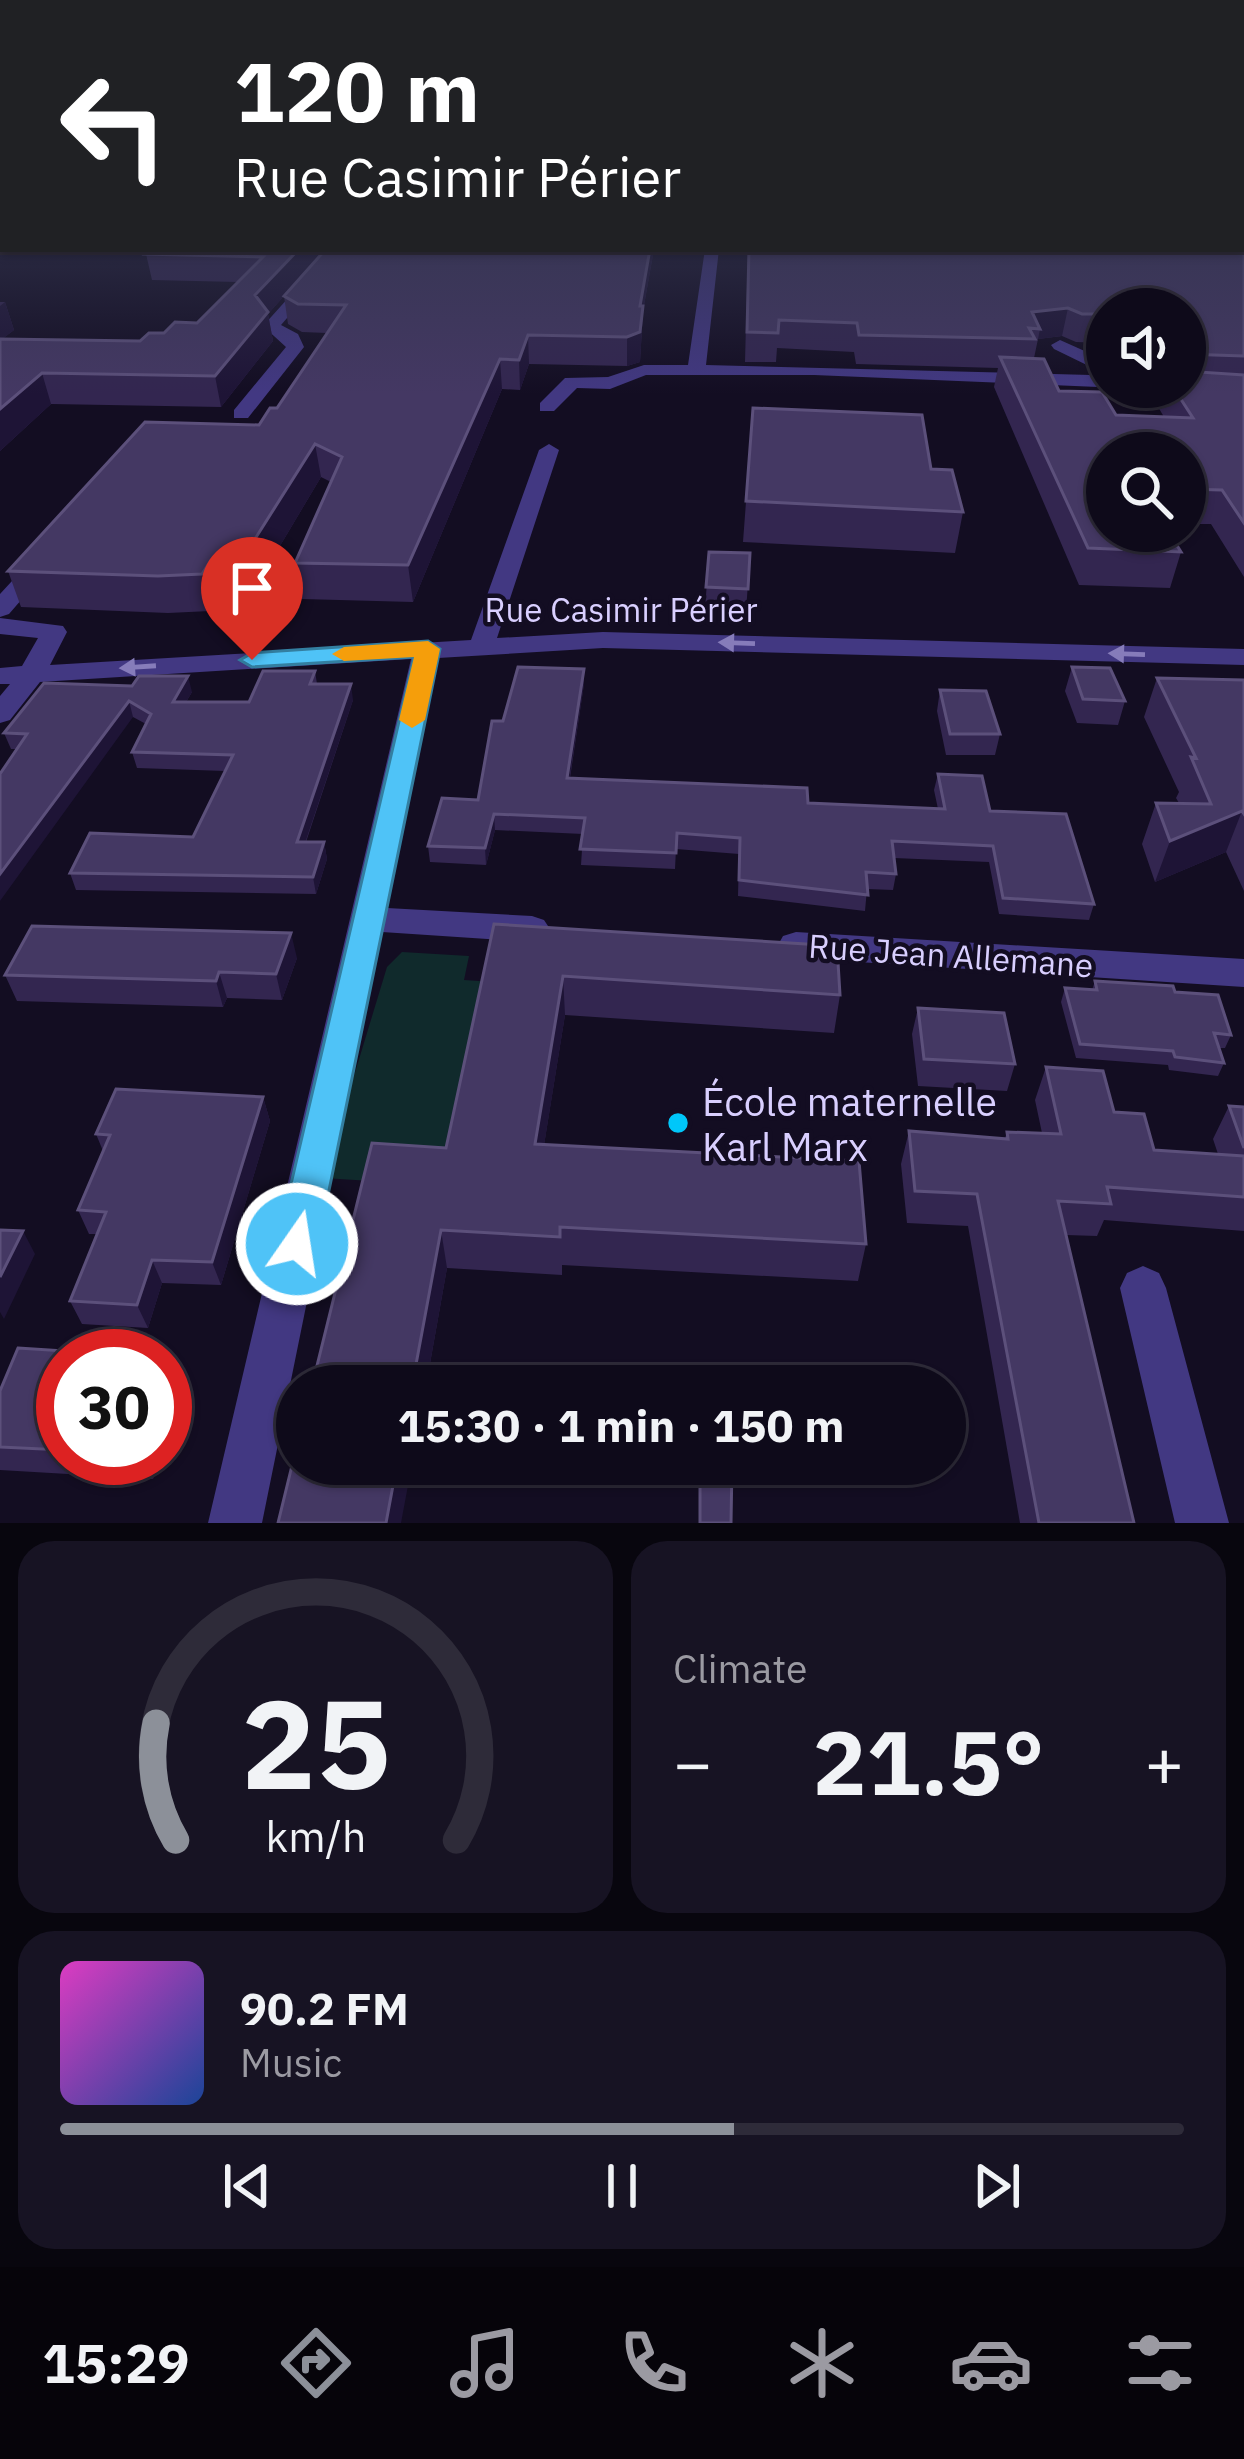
<!DOCTYPE html>
<meta charset="utf-8">
<style>
:root{--surface:#0e0a1a;--page:#171323;--text:#f1f3f6;--muted:#9b9aa2;--line:#2e2b39;--accent:#8c9099}
body{margin:0;font-family:"IBM Plex Sans",sans-serif;background:var(--page);color:var(--text);height:100vh;display:flex;flex-direction:column;font-size:45px;white-space:nowrap}
*{box-sizing:border-box;margin:0}
p{font-size:39px;color:var(--muted)}
.icon{flex:none;width:66px;height:66px;fill:none;stroke:currentColor;stroke-width:2;stroke-linecap:round;stroke-linejoin:round}
.map{position:relative;height:1523px;overflow:hidden}
.panel{display:flex;flex-direction:column;gap:18px;padding:18px;background:#08060e;flex:1}
.panel>*{flex:none}
.guide{position:absolute;left:0px;top:0px;width:1245px;height:252px;box-shadow:0 3px 9px #0004,0 0 0 3px var(--line);background:#202124;color:#fff;overflow:hidden}
.buttons{position:absolute;left:1086px;top:288px;display:grid;gap:24px}
.buttons a{display:grid;place-items:center;width:120px;height:120px;border-radius:50%;background:var(--surface);box-shadow:0 3px 9px #0004,0 0 0 3px var(--line);font-size:60px}
.speed{position:absolute;left:36px;top:1329px;display:flex;gap:24px;font-size:60px;font-weight:700;text-align:center}
.speed>*{display:grid;place-content:center;width:156px;height:156px;border-radius:50%;background:var(--surface);box-shadow:0 3px 9px #0004,0 0 0 3px var(--line);line-height:1}
.speed .limit{border:18px solid #d22;background:#fff;color:#111}
.pin{position:absolute;display:grid;place-items:center;width:102px;height:102px;color:#fff;margin:-123px -51px;border-radius:50% 50% 50% 0;rotate:-45deg;box-shadow:0 0 12px #0007}
.pin .icon{rotate:45deg}
.me{position:absolute;width:132px;margin:-66px;rotate:13deg;stroke-linejoin:round;filter:drop-shadow(0 0 9px #0008)}
.turn{display:flex;align-items:center;gap:42px;height:252px;padding:0 36px;font-size:54px}
.turn .icon{width:156px;height:156px;stroke-width:2.5}
.turn b{display:block;font-size:84px;line-height:102px}
.big{font-size:90px;font-weight:700;line-height:1.1}
.panel .tile{flex:1;display:flex;flex-direction:column;justify-content:center;gap:18px;min-width:0;padding:0 42px;border-radius:36px;background:var(--page)}
.panel .dial{align-items:center;gap:0}
.dial svg{height:312px;overflow:visible;fill:none;stroke:var(--line);stroke-width:7;stroke-linecap:round;text-anchor:middle}
.dial text{fill:var(--text);stroke:none}
.song{display:flex;align-items:center;gap:36px}
.cover{width:144px;height:144px;border-radius:18px;background:linear-gradient(135deg,hsl(310 70% 55%),hsl(220 70% 35%))}
.played{height:12px;border-radius:6px;background:linear-gradient(90deg,var(--accent) 60%,var(--line) 60%)}
.keys{display:flex;justify-content:space-around;direction:ltr}
.heat{display:flex;justify-content:space-between;align-items:center;font-size:66px;direction:ltr}
.panel .tiles{flex:1;display:grid;gap:18px;grid-template-columns:1fr 1fr}
.tile:last-child{grid-column:span 2}
.trip{position:absolute;left:276px;top:1365px;width:690px;height:120px;border-radius:60px;background:var(--surface);box-shadow:0 3px 9px #0004,0 0 0 3px var(--line);font-weight:700;line-height:120px;text-align:center}
.menu{display:flex;height:192px;justify-content:space-around;align-items:center;background:#06040a;color:var(--muted)}
.menu .icon{width:84px;height:84px}
.menu .on{color:var(--accent)}
.menu b{font-size:54px;color:var(--text)}
.map>svg:first-child{display:block}
.green{fill:#102a2c}
.lines{fill:none;stroke-linecap:round;stroke-linejoin:round}
.minor{fill:#423882;fill-rule:evenodd}
.wall{fill:#332650;fill-rule:evenodd}
.shaded-wall{fill:#1e1436}
.building{fill:#443863;stroke:#5c507b;stroke-width:3}
.oneway{fill:#867cba}
.route{fill:#4fc3f7;stroke:#337fa1;stroke-width:3}
.slow{fill:#f59e0b}
.poi-dot{fill:#00c7fa;stroke:#130d22;stroke-width:4.5}
.labels{text-anchor:middle;dominant-baseline:central;stroke-width:9;stroke-linejoin:round;paint-order:stroke}
.street-label{font-size:33px;fill:#d9cfff;stroke:#130d22}
.near-poi-label{font-size:39px;fill:#d9cfff;stroke:#130d22;text-anchor:start}
</style>
<div class="map">
<svg width="1244" height="1523" viewBox="0 0 1244 1523">
<rect width="100%" height="100%" fill="#130d22"/>
<path class="green" d="M402 952 469 956 464 980 493 982 452 1186 323 1178 387 967Z"/>
<g class="lines">
<path class="minor" d="M0 182H3V190H0Z
M3 224V233L0 234V225Z
M705 249H719L706 365 1091 375 1093 368 1054 349 1051 345 1060 340 1107 361V381L1098 387 814 375H646L610 389 577 388 554 411H540V403L565 378 608 377 644 365H688Z
M307 277 320 280 281 325 298 334 304 347 248 418H234V410L286 347 263 326Z
M1185 386 1244 390V402L1127 393 1118 387Z
M549 444 559 450 497 638 603 632 1244 649V665L603 648 438 658 387 908 532 916 544 920 550 929 544 938 532 942 382 932 262 1523H208L411 659 40 682 10 720 0 723V696L10 684H0V668L22 666 38 638 0 634V618L63 626 67 632 50 665 471 640 539 450Z
M43 554 55 561 9 614 0 617V594L35 556Z
M796 932 1244 959V987L796 958 783 954 778 945 783 936Z
M1143 1266 1159 1273 1166 1288 1229 1523H1175L1120 1288 1127 1273Z"/>
</g>
<path class="wall" d="M1244 181V577L1211 524H1185V453H1107L1181 552 1170 588 1079 585 994 387 998 368 856 364 854 352 777 348 776 362H745L748 249ZM1107 309H1185V387H1157L1154 400 1164 417 1116 415 1059 391 1034 358 1038 339 1062 336 1076 342 1107 343Z
M153 249H654L643 311 640 362 627 366 529 364 520 390 502 389 413 602 302 599 295 563 331 482 321 477 249 598 219 597 210 611 168 613 21 607 8 571 259 425 277 408 327 333 302 332 288 324 284 296 268 314 273 341 221 407 51 404 0 451V302H5L14 330 2 339 140 341 197 323 238 282 152 280 146 254Z
M753 408 931 469 963 512 955 553 743 542Z
M709 552 750 553 746 612 705 610Z
M1072 667 1125 701 1118 725 1077 723 1065 691Z
M315 671 317 684 353 700 306 842H324L327 859 316 894 76 890 70 873 193 837 225 771 137 768 132 752 146 724 133 717 17 749H11L4 733 44 683 192 692 186 702H249Z
M1157 678 1244 680V891L1226 852 1155 882 1142 844 1156 803H1179L1176 798 1179 792 1144 717Z
M584 684 570 778 808 803 938 809 934 790 938 774 990 811 1094 904 1089 920 999 914 989 862 894 858 896 874 893 890 867 889 865 911 738 896 739 854 676 849 675 869 581 865 583 834 495 830 486 865 430 862 428 846 478 800 503 721Z
M940 690 1000 734 995 755H946L937 711Z
M494 924 840 995 834 1033 565 1015 544 1145 866 1244 858 1281 562 1265V1275L447 1268 426 1386 446 1148Z
M297 958 282 1000 227 998 223 1007 17 1001 5 975Z
M1095 981 1175 992 1231 1035 1225 1048H1219L1224 1063 1218 1076 1169 1070 1168 1065 1076 1058 1061 1002 1065 988 1092 990Z
M918 1008 1015 1064 1007 1091 918 1086 912 1034Z
M1046 1067 1114 1112 1154 1150 1218 1154 1213 1139 1229 1106 1244 1107V1231L1104 1220 1097 1236 1066 1235 1134 1523H1020L968 1226 907 1223 901 1164 909 1131 1005 1138 1007 1132 1042 1133 1035 1100Z
M263 1097 270 1121 221 1285 162 1283 148 1328 82 1324 70 1301 97 1234H89L78 1210 103 1151 96 1134Z
M63 1357V1458H160L153 1479 0 1470V1391Z"/>
<path class="shaded-wall" d="M299 249H326L268 314 273 341 221 407 215 376 255 295Z
M650 249H654L643 311 640 362 627 366V337L640 306Z
M5 302 14 330 0 341V306Z
M1068 308 1062 336 1038 339 1040 329 1032 312Z
M528 335 529 364 520 390 519 360Z
M500 359 502 389 413 602 408 565Z
M42 373 51 404 0 451V409Z
M315 444 321 477 249 598 241 561Z
M211 560 219 597 210 611 202 574Z
M584 669V684L567 794V778Z
M188 676 192 692 177 717 173 702Z
M351 684 353 700 300 858 297 842Z
M129 701 133 717 0 901V874Z
M1242 811 1226 852 1155 882 1170 841Z
M494 814 495 830 486 865 485 848Z
M324 842 327 859 316 894 313 877Z
M291 933 297 958 282 1000 276 974Z
M219 972 227 998 223 1007 216 981Z
M563 976 565 1015 538 1183 535 1144Z
M263 1097 270 1121 221 1285 212 1262Z
M441 1230 447 1268 426 1386H412Z
M23 1231 35 1254 4 1319 0 1312V1277Z
M152 1260 162 1283 148 1328 137 1305Z
M63 1357V1417L45 1401Z
M142 1458H160L153 1479Z
M397 1464H412L401 1523H386Z"/>
<path class="building" d="M1242 181H1244V356L1185 354V309H1107V314H1082L1068 308 1032 312 1040 329 1029 328 1035 339 859 335 857 323 779 320 778 333 747 332 749 249H1242Z
M153 249H299L255 295 268 312 215 376 42 373 0 409V339L140 341 149 333H164L175 322 197 323 263 257 146 254Z
M326 249H650L640 306H643L640 332 627 337 528 335 519 360 500 359 408 565 295 563 342 457 315 444 241 561 211 560 202 574 158 576 8 571 145 422 259 425 270 408H277L346 305 298 304 284 296Z
M1000 357 1044 359 1059 391 1102 392 1116 415 1193 418 1173 387H1185V371L1244 375V523L1222 490 1185 489V453H1107V531H1168L1181 552 1088 548Z
M753 408 922 415 931 469 952 470 963 512 746 501Z
M709 552 750 553 748 589 706 587Z
M518 667 584 669 567 778 807 788 808 803 945 809 938 774 982 776 990 811 1066 814 1094 904 1003 898 993 846 892 841 896 874 866 872 868 895 739 880 740 838 677 833 676 853 580 849 585 818 494 814 485 848 428 846 442 798 478 800 492 721H503Z
M1072 667 1110 668 1125 701 1083 699Z
M263 671H315L310 684H351L297 842H324L313 877 70 873 90 833 193 837 233 755 132 752 151 714 129 701 0 874V774L27 734 4 733 44 683 132 686 139 676H188L173 702H249Z
M1157 678 1244 680V814L1242 811 1170 841 1156 803 1211 804 1191 757 1196 758Z
M940 690 986 691 1000 734H950Z
M494 924 837 946 840 995 563 976 535 1144 859 1161 866 1244 560 1227V1237L441 1230 412 1386H312L372 1143 446 1148Z
M32 926 291 933 276 974 219 972 216 981 5 975Z
M1095 981 1173 986 1175 992 1218 995 1231 1035 1214 1033 1224 1063 1175 1057 1173 1051 1080 1044 1065 988 1097 990Z
M918 1008 1004 1013 1015 1064 924 1059Z
M1046 1067 1103 1071 1114 1112 1144 1114 1154 1150 1244 1156V1197L1107 1187 1111 1204 1058 1201 1134 1523H1039L977 1194 915 1191 909 1131 1008 1139 1007 1132 1061 1134Z
M116 1089 263 1097 212 1262 152 1260 137 1305 70 1301 106 1212 78 1210 110 1135 96 1134Z
M1229 1106 1244 1107V1148Z
M0 1230 23 1231 0 1277Z
M18 1348 66 1351 45 1401 63 1402V1450L0 1447V1391Z
M297 1445V1464H397L386 1523H278Z
M700 1464H732L731 1523H700Z"/>
<defs><path id="oneway-solid" d="M-6-.8H1V-3.2L6.5 0L1 3.2V.8H-6Z" transform="scale(3)"/></defs>
<g class="oneway">
<use href="#oneway-solid" transform="translate(737 643) rotate(-178)"/>
<use href="#oneway-solid" transform="translate(1127 654) rotate(-178)"/>
<use href="#oneway-solid" transform="translate(138 667) rotate(176)"/>
</g>
<linearGradient id="sky" x2="0" y2="1"><stop stop-color="#0a0713"/><stop offset="0.46" stop-color="#33354f"/><stop offset="1" stop-color="#33354f" stop-opacity="0"/></linearGradient>
<rect width="1244" height="394" fill="url(#sky)"/>
<path class="route" d="M428 641 440 649 318 1244 312 1257 297 1262 283 1257 277 1244 414 657 252 667 240 660 252 653Z"/>
<path class="slow" d="M428 641 440 649 425 720 412 728 399 720 414 657 344 661 332 654 344 647Z"/>
<circle class="poi-dot" cx="678" cy="1123" r="12"/>
<g class="labels">
<g class="street-label">
<text x="621" y="609">Rue Casimir Périer</text>
<text transform="translate(951 955) rotate(4)">Rue Jean Allemane</text>
</g>
<g class="near-poi-label">
<text x="702" y="1101">École maternelle<tspan x="702" dy="45">Karl Marx</tspan></text>
</g>
</g>
</svg>
<div class="buttons">
<a><svg class="icon" aria-label="sound" viewBox="0 0 24 24"><path d="M4 9h4l5-4v14l-5-4H4zM17 9q2 3 0 6"/></svg></a>
<a><svg class="icon" aria-label="search" viewBox="0 0 24 24"><circle cx="10" cy="10" r="6"/><path d="M15 15l6 6"/></svg></a>
</div>
<div class="speed"><div class="limit">30</div></div>
<div class="pin" style="left:252px;top:660px;background:#d93025"><svg class="icon" aria-label="arrive" viewBox="0 0 24 24"><path d="M6 21V4h12l-3 4 3 4H6"/></svg></div>
<svg class="me" style="left:297px;top:1244px" viewBox="-20 -20 40 40"><circle r="17" fill="#4fc3f7" stroke="#fff" stroke-width="3"/><path d="M0-11L8 9 0 5-8 9z" fill="#fff"/></svg>
<div class="trip">15:30 · 1 min · 150 m</div>
<div class="guide">
<div class="turn"><svg class="icon" aria-label="left" viewBox="0 0 24 24"><path d="M17 20v-9H6M10 6l-5 5 5 5"/></svg><div><b>120 m</b>Rue Casimir Périer</div></div>
</div>
</div>
<section class="panel">
<div class="tiles">
<div class="tile dial"><svg viewBox="0 0 100 80">
<path d="M14 69A42 42 0 1 1 86 69"/>
<path d="M14 69A42 42 0 0 1 9 39" stroke="#8c9099"/>
<text x="50" y="56" font-size="32" font-weight="700">25</text>
<text x="50" y="72" font-size="11">km/h</text>
</svg></div>
<div class="tile"><p>Climate</p>
<div class="heat"><a>−</a><b class="big">21.5°</b><a>+</a></div>
</div>
<div class="tile">
<div class="song"><i class="cover"></i><div><b>90.2 FM</b><p>Music</p></div></div>
<div class="played"></div>
<div class="keys"><svg class="icon" aria-label="previous" viewBox="0 0 24 24"><path d="M18 5L8 12l10 7zM5 5v14"/></svg><svg class="icon" aria-label="pause" viewBox="0 0 24 24"><path d="M8 5v14M16 5v14"/></svg><svg class="icon" aria-label="next" viewBox="0 0 24 24"><path d="M6 5l10 7-10 7zM19 5v14"/></svg></div>
</div>
</div>
</section>
<nav class="menu">
<b>15:29</b>
<svg class="icon on" aria-label="directions" viewBox="0 0 24 24"><path d="M12 3l9 9-9 9-9-9zM9 14v-3h6M13 9l2 2-2 2"/></svg>
<svg class="icon" aria-label="music" viewBox="0 0 24 24"><path d="M9 18V5l10-2v13"/><circle cx="6" cy="18" r="3"/><circle cx="16" cy="16" r="3"/></svg>
<svg class="icon" aria-label="phone" viewBox="0 0 24 24"><path d="M5 4h4l2 5-3 2q2 4 5 5l2-3 5 2v4C11 20 4 13 5 4z"/></svg>
<svg class="icon" aria-label="climate" viewBox="0 0 24 24"><path d="M12 3v18M4 7l16 10M4 17L20 7"/></svg>
<svg class="icon" aria-label="car" viewBox="0 0 24 24"><path d="M5 17H2v-5l4-1 3-4h7l3 4 3 1v5h-3M9 17h6M6 11h13"/><circle cx="7" cy="17" r="2"/><circle cx="17" cy="17" r="2"/></svg>
<svg class="icon" aria-label="filters" viewBox="0 0 24 24"><path d="M4 7h16M4 17h16"/><circle cx="9" cy="7" r="2"/><circle cx="15" cy="17" r="2"/></svg>
</nav>
